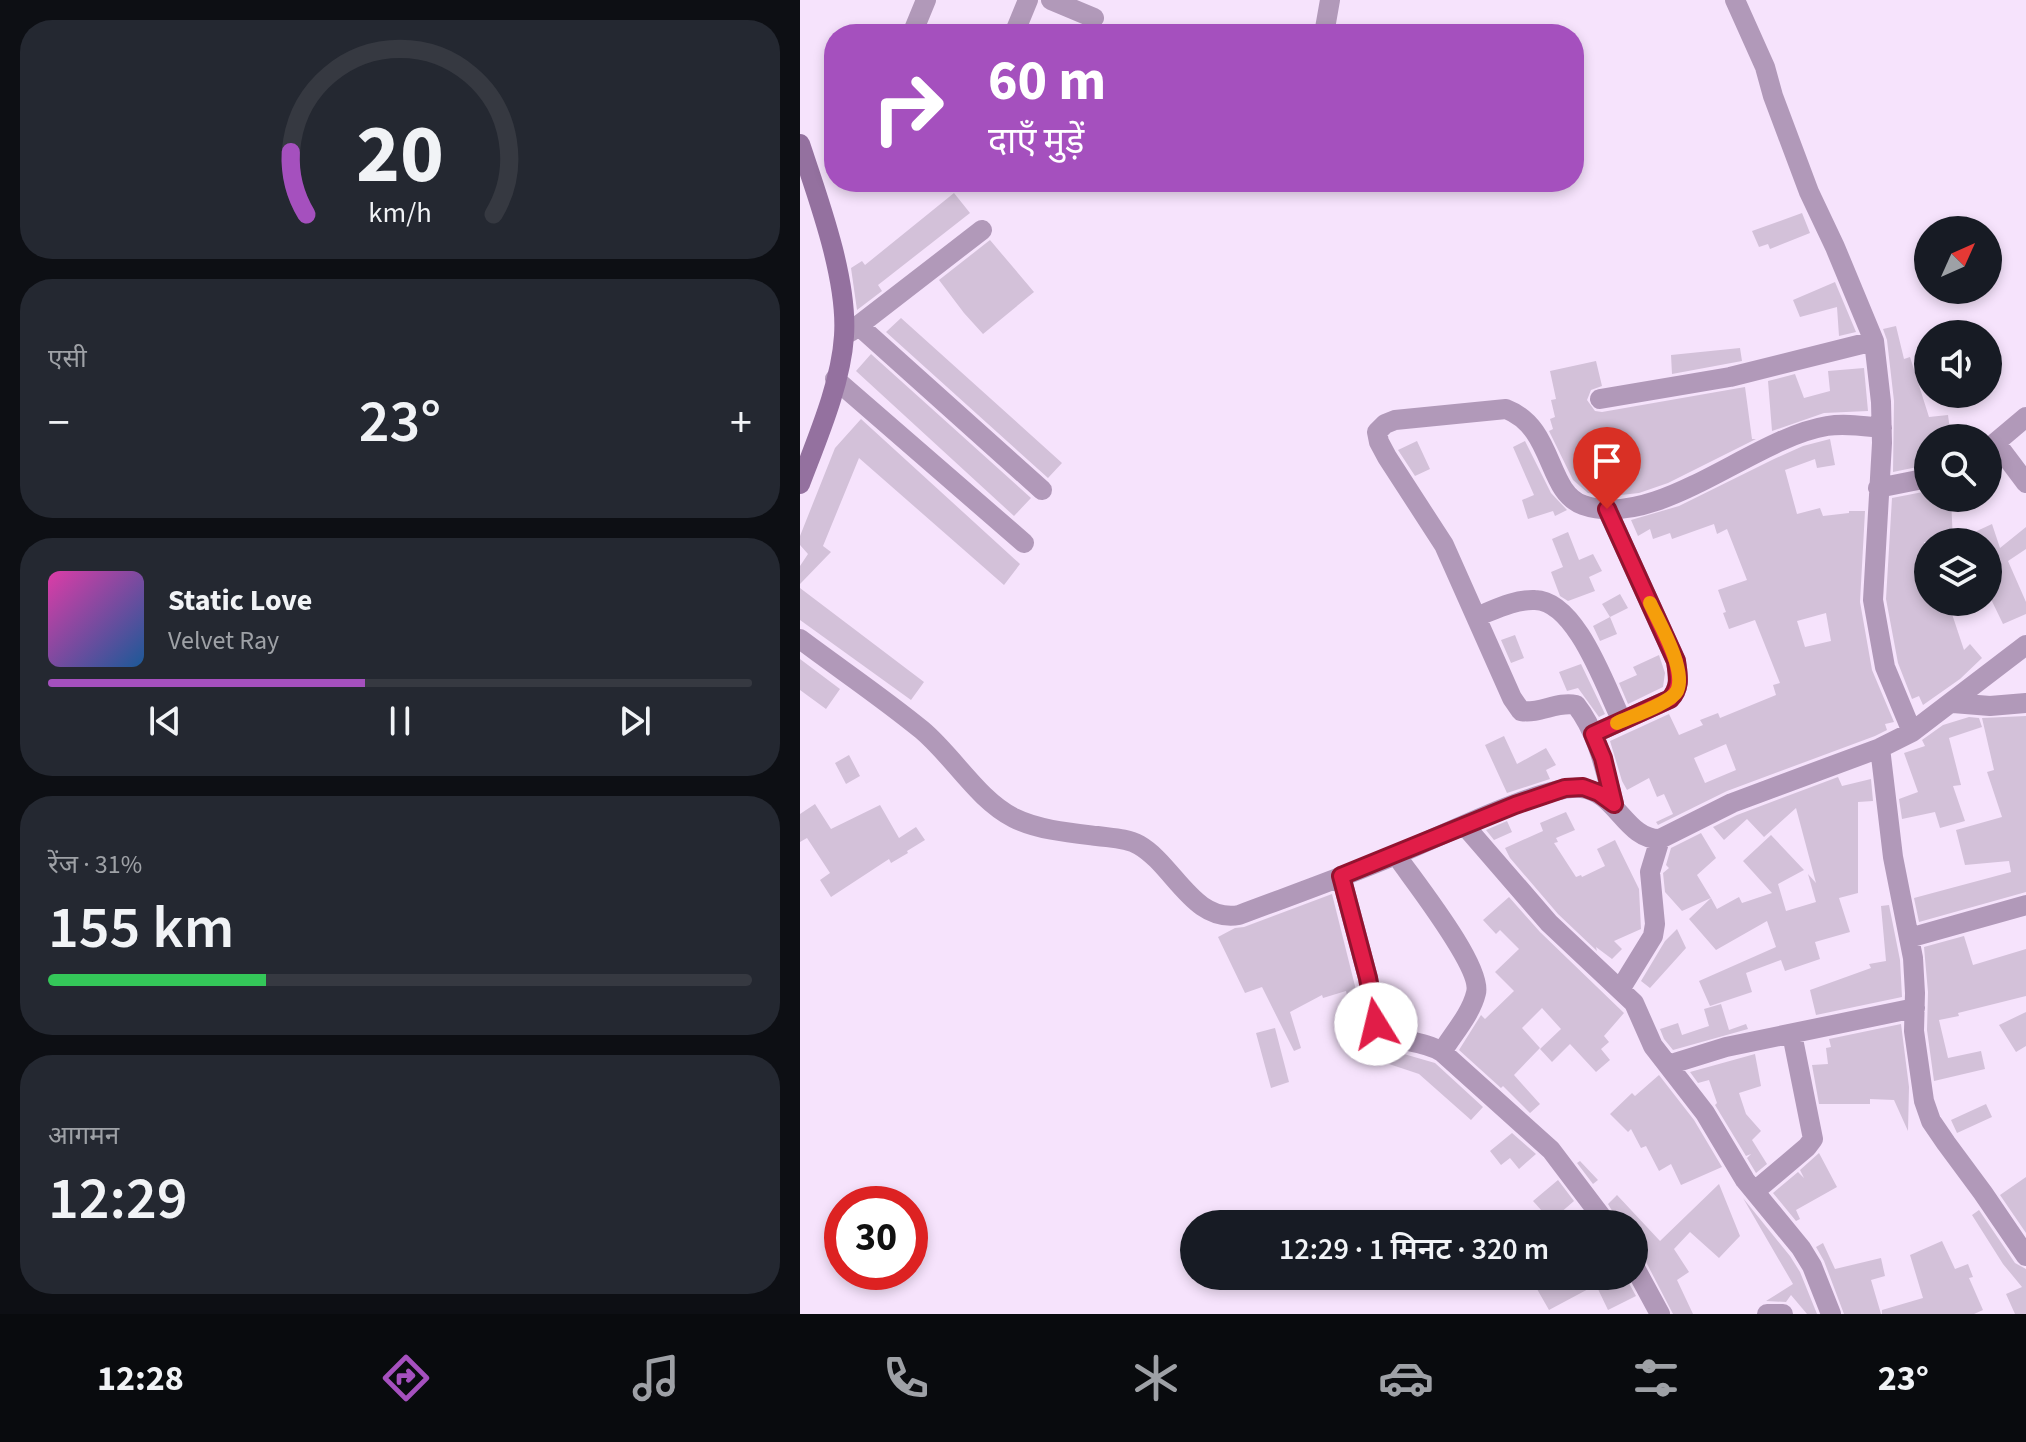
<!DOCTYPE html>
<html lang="hi">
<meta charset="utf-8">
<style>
:root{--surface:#171b24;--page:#242831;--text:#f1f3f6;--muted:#9ea1a6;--line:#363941;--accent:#a550be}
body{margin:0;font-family:"Source Sans 3","Noto Sans Devanagari",sans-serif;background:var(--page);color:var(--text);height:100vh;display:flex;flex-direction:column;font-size:30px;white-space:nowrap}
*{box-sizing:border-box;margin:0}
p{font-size:26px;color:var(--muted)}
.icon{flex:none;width:44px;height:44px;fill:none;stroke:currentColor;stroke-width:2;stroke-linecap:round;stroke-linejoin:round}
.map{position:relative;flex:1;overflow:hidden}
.sheet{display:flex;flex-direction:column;gap:20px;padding:20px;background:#0d0f14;width:800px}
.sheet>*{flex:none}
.top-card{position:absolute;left:24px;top:24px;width:760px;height:168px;border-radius:32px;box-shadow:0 4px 12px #0003;background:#a550be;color:#fff;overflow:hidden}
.needle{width:52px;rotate:45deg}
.buttons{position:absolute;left:1114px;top:216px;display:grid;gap:16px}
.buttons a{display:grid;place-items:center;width:88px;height:88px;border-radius:50%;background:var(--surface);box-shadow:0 4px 12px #0003;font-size:40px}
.speed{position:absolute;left:24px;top:1186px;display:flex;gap:16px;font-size:40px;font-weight:700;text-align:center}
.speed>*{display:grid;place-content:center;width:104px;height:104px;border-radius:50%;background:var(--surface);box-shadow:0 4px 12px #0003;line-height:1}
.speed .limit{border:12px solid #d22;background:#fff;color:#111}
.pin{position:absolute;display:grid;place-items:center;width:68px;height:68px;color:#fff;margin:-82px -34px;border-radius:50% 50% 50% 0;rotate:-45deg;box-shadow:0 0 8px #0007}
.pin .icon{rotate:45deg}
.me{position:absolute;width:88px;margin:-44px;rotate:351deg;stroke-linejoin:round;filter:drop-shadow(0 0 6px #0008)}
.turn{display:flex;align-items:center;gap:28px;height:168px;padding:0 32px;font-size:36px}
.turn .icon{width:104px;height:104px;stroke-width:2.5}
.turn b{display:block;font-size:56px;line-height:68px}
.big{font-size:60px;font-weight:600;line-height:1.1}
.sheet .tile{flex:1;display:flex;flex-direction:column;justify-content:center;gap:12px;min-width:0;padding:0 28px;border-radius:32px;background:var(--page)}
.sheet .dial{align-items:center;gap:0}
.dial svg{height:208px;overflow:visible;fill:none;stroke:var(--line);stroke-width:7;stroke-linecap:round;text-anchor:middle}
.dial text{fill:var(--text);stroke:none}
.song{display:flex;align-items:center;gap:24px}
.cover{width:96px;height:96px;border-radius:12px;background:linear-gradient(135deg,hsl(320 70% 55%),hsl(210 70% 35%))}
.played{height:8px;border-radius:4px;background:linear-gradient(90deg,var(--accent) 45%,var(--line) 45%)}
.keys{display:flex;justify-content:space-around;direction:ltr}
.heat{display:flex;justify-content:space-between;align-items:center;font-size:44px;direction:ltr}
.charge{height:12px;border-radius:6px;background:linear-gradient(90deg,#34c759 31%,var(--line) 0)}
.trip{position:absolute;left:380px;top:1210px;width:468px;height:80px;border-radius:40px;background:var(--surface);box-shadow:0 4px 12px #0003;font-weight:600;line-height:80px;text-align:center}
.tabs{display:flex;height:128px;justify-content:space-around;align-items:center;background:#090b0e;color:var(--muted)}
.tabs .icon{width:56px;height:56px}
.tabs .selected{color:var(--accent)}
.tabs b{font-size:36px;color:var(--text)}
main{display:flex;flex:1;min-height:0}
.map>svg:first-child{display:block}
.building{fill:#d3c1d9;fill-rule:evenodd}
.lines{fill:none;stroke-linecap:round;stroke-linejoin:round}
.street{stroke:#b199b9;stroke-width:20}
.secondary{stroke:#94719f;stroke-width:20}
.route-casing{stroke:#92132f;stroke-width:20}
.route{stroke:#e11d48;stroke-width:14}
.slow{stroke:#f59e0b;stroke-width:14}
</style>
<main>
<section class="sheet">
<div class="tile dial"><svg viewBox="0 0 100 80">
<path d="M14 69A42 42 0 1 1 86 69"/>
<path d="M14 69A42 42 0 0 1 8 45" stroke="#a550be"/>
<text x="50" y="56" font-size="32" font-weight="700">20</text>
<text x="50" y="72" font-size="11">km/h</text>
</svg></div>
<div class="tile"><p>एसी</p>
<div class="heat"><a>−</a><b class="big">23°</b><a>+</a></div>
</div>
<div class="tile">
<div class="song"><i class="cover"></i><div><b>Static Love</b><p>Velvet Ray</p></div></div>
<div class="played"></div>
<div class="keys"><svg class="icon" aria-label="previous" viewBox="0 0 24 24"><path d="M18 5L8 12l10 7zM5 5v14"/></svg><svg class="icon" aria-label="pause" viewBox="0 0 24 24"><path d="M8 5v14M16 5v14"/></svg><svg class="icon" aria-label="next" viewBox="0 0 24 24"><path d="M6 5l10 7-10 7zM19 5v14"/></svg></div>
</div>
<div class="tile"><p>रेंज · 31%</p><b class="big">155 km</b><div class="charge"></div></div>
<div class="tile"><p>आगमन</p><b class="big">12:29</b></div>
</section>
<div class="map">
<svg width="1226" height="1314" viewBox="0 0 1226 1314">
<rect width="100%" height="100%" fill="#f6e3fc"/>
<path class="building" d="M154 193 170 213 78 285 82 291 57 310 51 268 62 261 65 265Z
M1002 213 1010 233 970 249 968 244 959 247 952 231Z
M190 240 234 292 183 334 164 313 139 280Z
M1035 282 1056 332 1039 336 1037 307 1000 317 993 300Z
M101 318 262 463 248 478 86 332Z
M1096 326 1104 359 1110 357 1129 417 1148 415 1151 438H1128L1127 465 1093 472 1094 401 1087 340 1083 329Z
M940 348 942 361 872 374 871 355Z
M71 354 231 498 214 516 56 371Z
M796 361 802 386 791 390 787 400 795 411 802 412 945 387 952 439H956L868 483 839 493 812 496 788 493 773 480 749 431 753 429 750 419 755 417 751 400 756 399 750 371Z
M1064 368 1068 411 1024 413 972 431 968 381 995 374 1004 398 1030 391 1028 371Z
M61 419 220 564 204 585 59 458 23 546 31 552 0 584V566L8 554 0 545V536L35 448Z
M1030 439 1035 465 1017 468 1015 459 985 470 997 514 1020 508 1023 516 1049 513V511H1065L1060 602 1072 670 1094 722 1085 724 1087 730 1075 736 927 791 858 825 856 822 873 814 864 794 857 797 849 778 827 790 822 781 810 741 869 714 879 735 903 725 900 720 918 713 920 718 976 695 973 685 980 683 955 620 929 629 923 613 926 612 918 590 947 580 927 529 917 534 914 524 872 539 870 533 853 539 850 529 838 536 831 520 879 506 974 459 1003 446ZM1026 613 1031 641 1005 647 997 621ZM926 744 936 770 905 783 894 758Z
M617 441 630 469 615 476 598 450Z
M725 441 751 493 767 510 755 516 753 511 728 519 722 500 734 495 713 447Z
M1128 491V498H1151L1153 542 1192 524 1200 548 1226 527V549L1208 561 1226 602V614L1203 624 1188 593V542H1124L1128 556V602H1177L1152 614 1164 650 1170 644 1182 658 1160 679 1123 705 1119 696 1112 699 1098 663 1086 599 1092 498Z
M768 532 779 560 793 554 802 571 789 577 795 591 768 601 760 596 751 572 763 567 752 539Z
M0 588 124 682 111 700 0 620Z
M820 594 828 608 810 617 802 604Z
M810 617 817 634 800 641 793 626Z
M715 635 724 658 711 663 701 640Z
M859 655 865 673 863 687 828 704 819 683 837 675 833 667Z
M0 659 40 689 26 709 0 690Z
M781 664 805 714 799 717 778 688 767 691 759 672Z
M1226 716V892L1119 922 1114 898 1211 872 1209 861 1165 865 1156 830 1202 817 1187 772 1194 770 1182 718Z
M1169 717 1179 718 1182 727 1149 738 1161 785 1153 786 1165 821 1140 828 1135 812 1102 819 1099 799 1118 792 1104 753 1125 746 1122 740 1143 725Z
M704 736 717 764 746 748 756 765 746 770 750 779 707 793 685 745Z
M49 755 60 776 46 784 35 763Z
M1038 777 1042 786 1071 779 1073 801 1058 802V893L1039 898 1050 932 1015 942 1020 959 985 971 981 960 946 973 952 992 910 1006 899 981 976 947 967 921 916 950 889 919 911 898 917 909 939 897 942 903 972 893 943 861 971 835 1004 870 978 884 986 911 1016 902 1008 874 1016 883 996 808 964 837 947 819 924 840 913 827 937 815Z
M15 804 31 829 80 805 99 838 116 827 125 840 107 851 108 853 91 863 89 859 31 897 20 880 30 873 7 838 0 842V814Z
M766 812 775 830 756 838 758 842 754 843 776 877 781 875 782 877 805 866 797 849 815 840 839 889 841 929 814 941 822 949 812 959 796 947 797 951 758 914 710 858 705 848 743 831 740 823Z
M707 821 712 832 694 840 686 830Z
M901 833 916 858 897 875 911 898 882 911 865 892 863 873 869 868 866 865 871 848Z
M532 894 559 1002 549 1004 546 991 523 998 522 995 490 1012 501 1048 494 1051 462 987 445 993 418 937 435 928 444 927Z
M709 897 740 932 824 1013 804 1036 809 1042 801 1049 810 1060 796 1072 770 1044 752 1062 740 1049 761 1029 742 1008 722 1028 740 1048 714 1075 740 1104 730 1113 703 1086 701 1088 659 1050 681 1015 685 1019 714 991 695 972 719 949 700 930 696 934 683 920Z
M1089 905 1100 960 1102 997 1016 1015 1010 990 1071 968 1069 964 1086 961 1081 906Z
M877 929 886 948 850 988 841 981 865 941Z
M1164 936 1173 965 1226 949V996L1158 1013 1159 1016 1139 1020 1148 1058 1181 1051 1185 1069 1134 1081 1127 1030 1128 992 1124 947Z
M921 1004 929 1030 946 1024 948 1029 873 1050 864 1039 860 1029 878 1023 882 1035 909 1026 904 1009Z
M1226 1012V1046L1216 1052 1199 1025Z
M1101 1024 1109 1087 1108 1131 1094 1100 1070 1099V1104H1019L1012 1065 1028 1064 1026 1048 1031 1047 1029 1039Z
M475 1028 489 1082 471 1088 456 1033Z
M590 1050 635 1063 683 1107 671 1120 619 1074 586 1063Z
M955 1054 961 1086 939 1093 946 1114 961 1131 952 1140 967 1164 956 1173 947 1158 951 1154 946 1156 915 1105 917 1103 909 1080 898 1083 890 1072Z
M859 1075 894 1120 922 1167 881 1185 871 1164 859 1171 846 1146 841 1148 831 1129 828 1132 810 1114 832 1093 835 1096Z
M1186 1104 1192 1117 1157 1133 1151 1120Z
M712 1133 736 1154 719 1169 710 1158 701 1165 690 1151Z
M1019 1153 1037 1187 996 1210 1000 1219 996 1221 973 1193 998 1172 1004 1178 1000 1170Z
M780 1161 798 1180 793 1184 777 1163Z
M1226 1177V1233L1200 1195Z
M758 1180 774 1201 751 1221 733 1201Z
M919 1184 940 1236 919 1258 890 1232 874 1249 889 1272 877 1280 893 1314H873L845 1260 834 1253V1227L837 1224H820L808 1204 817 1195 860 1241Z
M943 1198 990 1256 1000 1272 1017 1314H1007L991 1295 986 1302 966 1301 993 1284Z
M1179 1210 1215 1263 1226 1269V1314H1215L1206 1294 1222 1287 1203 1264 1172 1215Z
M1142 1241 1155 1269 1168 1264 1173 1277 1169 1278 1183 1310 1174 1314H1082V1310L1123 1298 1110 1255Z
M1023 1243 1035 1269 1081 1258 1085 1276 1071 1280 1081 1314H1044L1024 1261 1016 1247Z
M741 1276H786L792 1287 749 1310 737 1289 746 1284Z
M819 1276H825L836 1296 808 1310 797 1287Z"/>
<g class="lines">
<path class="street" d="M251 0 294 18
M935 0 965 67 973 96 1009 192 1035 247 1074 341 1081 402 1082 443 1073 600 1085 667 1112 732
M112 34 126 0
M214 34 228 0
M524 34 530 0
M58 325 242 490
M50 332 182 230
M35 379 224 543
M800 399 930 377 1074 341
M1196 443 1226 483
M1188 449 1226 417
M1078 488 1128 478
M676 617C694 610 715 599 735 600 777 601 806 689 822 721
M0 639C40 669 83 698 122 730 154 757 177 799 214 818 238 830 271 833 297 836 311 838 327 838 339 845 374 865 393 923 439 915 492 895 546 876 598 854 637 838 745 784 781 788 816 791 826 840 860 839L932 803 1080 748 1112 732 1226 645
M1153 703 1190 706 1226 703
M793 734 870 699C881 687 878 676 876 661L807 509
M1080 748 1093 857 1113 958 1115 993 1114 1031 1124 1101 1131 1121 1146 1143 1183 1193 1226 1256
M814 804C805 770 798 733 776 705 757 701 740 714 721 711L712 698 644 545 587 457 579 442 577 432 585 424 595 420 706 409C755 428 746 492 783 505 857 531 953 438 1027 426 1045 423 1063 426 1082 428
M665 826 749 923 834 1003 853 1046 905 1113 945 1180 1001 1248 1012 1266 1031 1314
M596 855C613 880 683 967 676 993 671 1014 653 1034 642 1052
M541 876 568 978 578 1030C593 1043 622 1039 642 1052L751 1150 807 1224
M1109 938 1226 905
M821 988 853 936 855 924 850 872 860 839
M868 1065 926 1047 1115 1008
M955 1191 1007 1147 1013 1139 992 1034
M834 1266 860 1314
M967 1314H983"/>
<path class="secondary" d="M0 144C18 198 48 279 44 336 41 384 17 439 0 484"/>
</g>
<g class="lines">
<defs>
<path id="route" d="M576 1024 568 978 541 876 715 805 765 788 783 787 799 793 814 804 803 758 793 734 870 699C881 687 878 676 876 661L807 509"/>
</defs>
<use href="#route" class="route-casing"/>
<use href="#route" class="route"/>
<path class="slow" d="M817 723C830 717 871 703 877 691 887 670 859 623 850 603"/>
</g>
</svg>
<div class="buttons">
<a><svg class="needle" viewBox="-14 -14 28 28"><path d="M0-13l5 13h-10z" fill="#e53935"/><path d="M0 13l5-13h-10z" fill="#9ea1a6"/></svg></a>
<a><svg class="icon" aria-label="sound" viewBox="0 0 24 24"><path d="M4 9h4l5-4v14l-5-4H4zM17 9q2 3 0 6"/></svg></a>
<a><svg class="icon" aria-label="search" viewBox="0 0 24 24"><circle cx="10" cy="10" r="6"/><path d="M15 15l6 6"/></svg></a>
<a><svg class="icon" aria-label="layers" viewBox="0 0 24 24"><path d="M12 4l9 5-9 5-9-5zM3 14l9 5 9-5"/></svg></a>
</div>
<div class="speed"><div class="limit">30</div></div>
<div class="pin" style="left:807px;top:509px;background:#d93025"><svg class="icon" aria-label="arrive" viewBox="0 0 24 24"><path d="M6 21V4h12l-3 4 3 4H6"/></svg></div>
<svg class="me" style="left:576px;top:1024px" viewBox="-20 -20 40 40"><circle r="19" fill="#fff"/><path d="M0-13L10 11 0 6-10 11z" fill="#e11d48"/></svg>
<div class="trip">12:29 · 1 मिनट · 320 m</div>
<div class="top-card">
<div class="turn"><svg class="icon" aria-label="right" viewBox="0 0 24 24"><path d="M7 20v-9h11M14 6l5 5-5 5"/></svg><div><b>60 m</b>दाएँ मुड़ें</div></div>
</div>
</div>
</main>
<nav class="tabs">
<b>12:28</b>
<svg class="icon selected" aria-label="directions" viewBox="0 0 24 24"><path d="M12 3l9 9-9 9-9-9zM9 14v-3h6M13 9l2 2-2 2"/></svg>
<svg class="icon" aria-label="music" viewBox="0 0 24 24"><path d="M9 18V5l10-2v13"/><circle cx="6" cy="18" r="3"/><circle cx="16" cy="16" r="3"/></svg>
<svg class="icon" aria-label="phone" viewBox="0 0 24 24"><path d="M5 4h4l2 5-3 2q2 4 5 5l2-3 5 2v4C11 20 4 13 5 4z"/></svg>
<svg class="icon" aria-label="climate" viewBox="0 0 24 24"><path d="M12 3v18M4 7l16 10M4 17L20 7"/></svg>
<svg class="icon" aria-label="car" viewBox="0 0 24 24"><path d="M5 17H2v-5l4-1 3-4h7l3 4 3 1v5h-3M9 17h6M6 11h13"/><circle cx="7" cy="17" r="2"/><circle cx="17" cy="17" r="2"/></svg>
<svg class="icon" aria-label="filters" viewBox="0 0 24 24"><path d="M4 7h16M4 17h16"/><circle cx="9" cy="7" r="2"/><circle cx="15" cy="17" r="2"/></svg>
<b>23°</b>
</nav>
